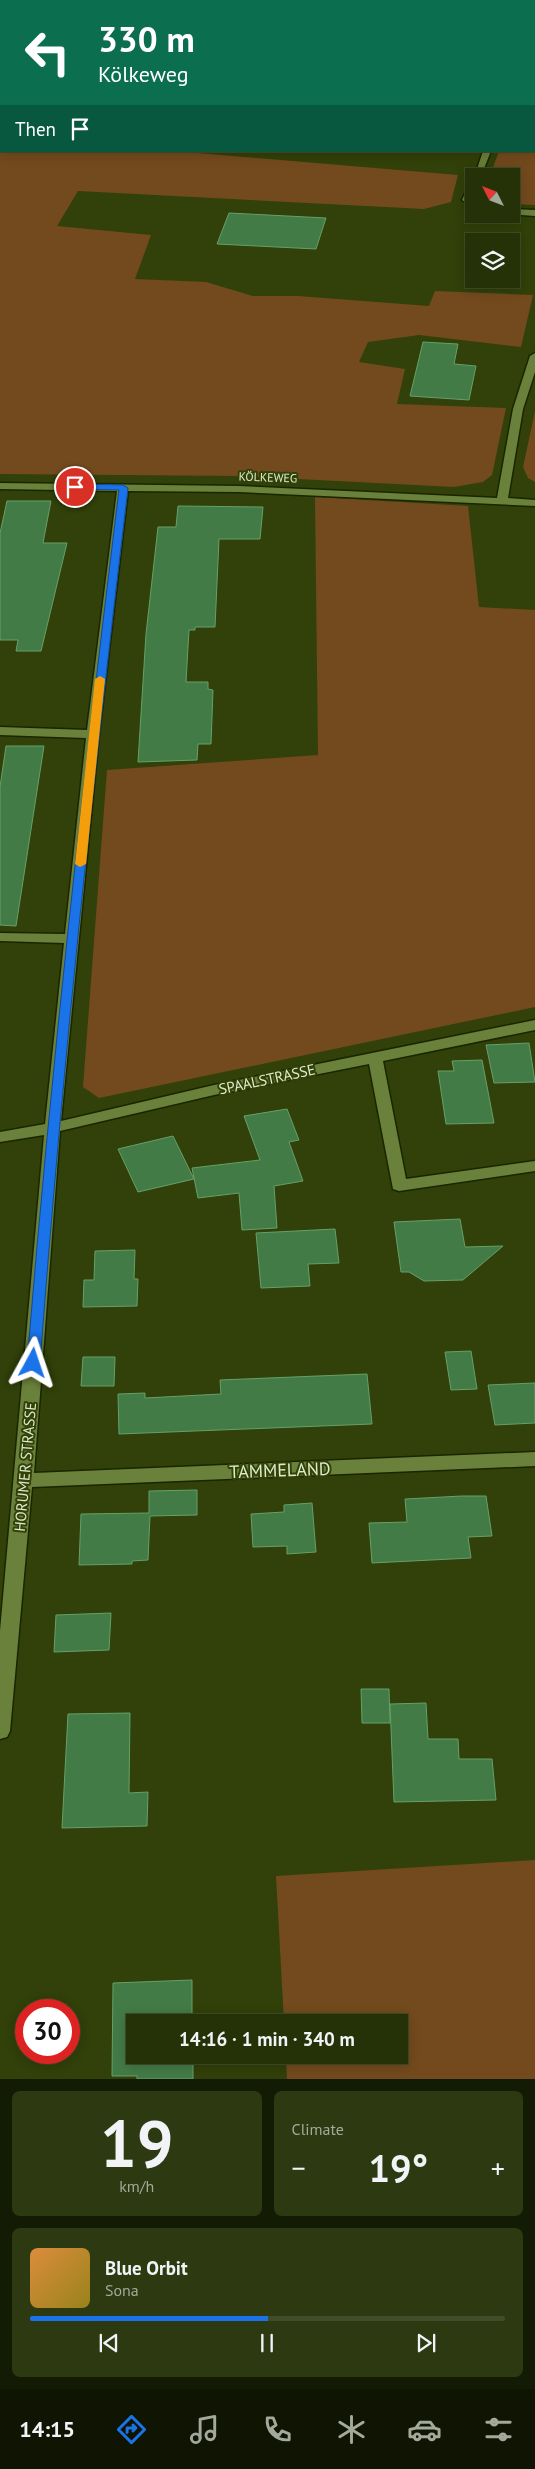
<!DOCTYPE html>
<meta charset="utf-8">
<style>
:root{--surface:#253107;--page:#2d3911;--text:#f1f3f6;--muted:#a3a99b;--line:#424c28;--accent:#1a73e8}
body{margin:0;font-family:"PT Sans",sans-serif;background:var(--page);color:var(--text);height:100vh;display:flex;flex-direction:column;font-size:19px;white-space:nowrap}
*{box-sizing:border-box;margin:0}
p{font-size:16px;color:var(--muted)}
.icon{flex:none;width:28px;height:28px;fill:none;stroke:currentColor;stroke-width:2;stroke-linecap:round;stroke-linejoin:round}
.map{position:relative;height:2079px;overflow:hidden}
.side{display:flex;flex-direction:column;gap:12px;padding:12px;background:#141b04;flex:1}
.side>*{flex:none}
.guide{position:absolute;left:0px;top:0px;width:535px;height:152px;box-shadow:0 2px 12px #0003,0 0 0 1px var(--line);background:#0b6e4f;color:#fff;overflow:hidden}
.needle{width:32px;rotate:312deg}
.buttons{position:absolute;left:465px;top:168px;display:grid;gap:10px}
.buttons a{display:grid;place-items:center;width:55px;height:55px;border-radius:0px;background:var(--surface);box-shadow:0 2px 12px #0003,0 0 0 1px var(--line);font-size:25px}
.speed{position:absolute;left:15px;top:1999px;display:flex;gap:10px;font-size:25px;font-weight:700;text-align:center}
.speed>*{display:grid;place-content:center;width:65px;height:65px;border-radius:50%;background:var(--surface);box-shadow:0 2px 12px #0003,0 0 0 1px var(--line);line-height:1}
.speed .limit{border:8px solid #d22;background:#fff;color:#111}
.pin{position:absolute;display:grid;place-items:center;width:42px;height:42px;color:#fff;margin:-21px;border:2px solid #fff;border-radius:50%;box-shadow:0 1px 5px #0007}
.me{position:absolute;width:55px;margin:-28px;rotate:5deg;stroke-linejoin:round;filter:drop-shadow(0 0 4px #0008)}
.turn{display:flex;align-items:center;gap:18px;height:105px;padding:0 15px;font-size:22px}
.turn .icon{width:65px;height:65px;stroke-width:2.5}
.turn b{display:block;font-size:35px;line-height:42px}
.then{display:flex;align-items:center;height:48px;padding:0 15px;background:#0003;gap:10px;font-size:19px}
.big{font-size:38px;font-weight:700;line-height:1.1}
.side .widget{flex:1;display:flex;flex-direction:column;justify-content:center;gap:8px;min-width:0;padding:0 18px;border-radius:8px;background:var(--page)}
.side .dial{align-items:center;gap:0}
.dial b{font-size:65px;line-height:1}
.song{display:flex;align-items:center;gap:15px}
.cover{width:60px;height:60px;border-radius:8px;background:linear-gradient(135deg,hsl(30 70% 55%),hsl(50 70% 35%))}
.played{height:5px;border-radius:2px;background:linear-gradient(90deg,var(--accent) 50%,var(--line) 50%)}
.keys{display:flex;justify-content:space-around;direction:ltr}
.heat{display:flex;justify-content:space-between;align-items:center;font-size:28px;direction:ltr}
.side .tiles{flex:1;display:grid;gap:12px;grid-template-columns:1fr 1fr}
.widget:last-child{grid-column:span 2}
.trip{position:absolute;left:126px;top:2014px;width:282px;height:50px;border-radius:0px;background:var(--surface);box-shadow:0 2px 12px #0003,0 0 0 1px var(--line);font-weight:700;line-height:50px;text-align:center}
.menu{display:flex;height:80px;justify-content:space-around;align-items:center;background:#0f1403;color:var(--muted)}
.menu .icon{width:35px;height:35px}
.menu .on{color:var(--accent)}
.menu b{font-size:22px;color:var(--text)}
.map>svg:first-child{display:block}
.green{fill:#734a1d}
.building{fill:#437b46;stroke:#66a068}
.lines{fill:none;stroke-linecap:round;stroke-linejoin:round}
.street-casing{stroke:#1b2601;stroke-width:3}
.street{fill:#69813a;fill-rule:evenodd}
.route{fill:#1a73e8;stroke:#114b97}
.slow{fill:#f59e0b}
.labels{text-anchor:middle;dominant-baseline:central;stroke-width:4;stroke-linejoin:round;paint-order:stroke}
.far-street-label{font-size:12px;fill:#ddecc8;stroke:#314109}
.street-label{font-size:15px;fill:#ddecc8;stroke:#314109}
.near-street-label{font-size:18px;fill:#ddecc8;stroke:#314109}
</style>
<div class="map">
<svg width="535" height="2079" viewBox="0 0 535 2079">
<rect width="100%" height="100%" fill="#314109"/>
<path class="green" d="M535 60V205L511 204V176H490L499 151H534Z
M0 137 1 151H174L458 175 451 202 424 209 78 191 57 226 151 235 135 279 206 282 253 296H298L429 306 435 291 533 295 521 347 419 335 368 342 359 362 405 369 397 404 506 408 492 475 483 482 454 487 239 476 0 474Z
M535 411V482L528 478 523 467Z
M315 497 468 506 479 607 535 610V1007L99 1098 83 1087 107 770 318 755Z
M535 1860V2079H287L286 2055H400V2022H284L276 1876Z"/>
<path class="building" d="M229 213 326 218 316 249 217 244Z
M423 342 458 344 454 364 476 366 469 400 410 396Z
M7 501H51L43 543H67L41 651H16L18 640H0V533Z
M178 506 263 507 260 539H219L215 627H195V630H189L186 682H208V689L213 690 211 744H198L197 760 138 762 146 634 158 527H176Z
M6 746H44L16 926 0 925V787Z
M529 1043 535 1082 494 1083 486 1045Z
M482 1060 494 1123 446 1124 438 1071H454L452 1061Z
M287 1109 299 1140 289 1142 303 1181 274 1186 277 1228 242 1230 239 1193 198 1198 192 1168 260 1160 244 1116Z
M173 1136 194 1179 138 1192 118 1149Z
M460 1219 465 1247 503 1246 463 1280 424 1281 409 1272H401L394 1222Z
M335 1229 339 1263 308 1264 310 1286 261 1288 256 1233Z
M135 1250 134 1279H138L137 1306 83 1307 84 1280H94L95 1251Z
M471 1351 477 1389 451 1390 445 1352Z
M83 1357H115L114 1386H81Z
M367 1374 372 1424 119 1434 118 1394 145 1393V1398L221 1394 220 1380Z
M535 1383V1423L495 1425 488 1385Z
M197 1490V1515L150 1516 148 1560 132 1561V1564L79 1565 81 1514 149 1513V1491Z
M462 1496H486L492 1536 468 1537 471 1558 372 1563 369 1523 407 1522 405 1499Z
M312 1503 316 1552 287 1554V1546L253 1547 251 1514 284 1512V1505Z
M111 1613 109 1650 54 1652 56 1615Z
M361 1689H389L390 1723H362Z
M426 1703 428 1739H458L459 1759H492L496 1800 394 1802 390 1704Z
M130 1713 129 1793 148 1792 147 1826 62 1828 68 1714Z
M192 1980V2022H135V2055H193V2079H137V2076H112L113 1983Z"/>
<g class="lines">
<defs>
<path id="street" d="M483 151H491L481 176 474 178Z
M474 180 472 199 474 208 462 200 470 183Z
M511 209 535 210V216L508 214H511Z
M535 353V372L523 409 508 498 535 500V506L239 492 128 491 99 734 61 1121 214 1085 535 1020V1030L383 1061 406 1179 535 1161V1171L399 1191 393 1189 369 1064 214 1095 60 1131 34 1473 535 1452V1466L32 1487 10 1731 7 1737 0 1739V1631L44 1135 0 1142V1132L45 1124 64 943 0 941V933L65 934 86 738 0 735V727L87 730 117 491 0 489V483L239 486 497 498 513 409 530 356Z"/>
</defs>
<use href="#street" class="street-casing"/>
<use href="#street" class="street"/>
</g>
<path class="route" d="M75 484 123 485 128 488C93 779 62 1070 40 1363L33 1367 27 1363C51 1071 83 781 119 490L72 489 71 487Z"/>
<path class="slow" d="M100 676 105 679 86 864 80 867 75 864 95 679Z"/>
<g class="labels">
<g class="far-street-label">
<text transform="translate(268 477) rotate(2)">KÖLKEWEG</text>
</g>
<g class="street-label">
<text transform="translate(267 1079) rotate(-12)">SPAALSTRASSE</text>
<text transform="translate(25 1467) rotate(-85)">HORUMER STRASSE</text>
</g>
<g class="near-street-label">
<text transform="translate(280 1470) rotate(-2)">TAMMELAND</text>
</g>
</g>
</svg>
<div class="buttons">
<a><svg class="needle" viewBox="-14 -14 28 28"><path d="M0-13l5 13h-10z" fill="#e53935"/><path d="M0 13l5-13h-10z" fill="#a3a99b"/></svg></a>
<a><svg class="icon" aria-label="layers" viewBox="0 0 24 24"><path d="M12 4l9 5-9 5-9-5zM3 14l9 5 9-5"/></svg></a>
</div>
<div class="speed"><div class="limit">30</div></div>
<div class="pin" style="left:75px;top:487px;background:#d93025"><svg class="icon" aria-label="arrive" viewBox="0 0 24 24"><path d="M6 21V4h12l-3 4 3 4H6"/></svg></div>
<svg class="me" style="left:33px;top:1363px" viewBox="-20 -20 40 40"><path d="M0-17L14 15 0 8-14 15z" fill="#1a73e8" stroke="#fff" stroke-width="4"/></svg>
<div class="trip">14:16 · 1 min · 340 m</div>
<div class="guide">
<div class="turn"><svg class="icon" aria-label="left" viewBox="0 0 24 24"><path d="M17 20v-9H6M10 6l-5 5 5 5"/></svg><div><b>330 m</b>Kölkeweg</div></div>
<div class="then">Then<svg class="icon" aria-label="arrive" viewBox="0 0 24 24"><path d="M6 21V4h12l-3 4 3 4H6"/></svg></div>
</div>
</div>
<section class="side">
<div class="tiles">
<div class="widget dial"><b>19</b><p>km/h</p></div>
<div class="widget"><p>Climate</p>
<div class="heat"><a>−</a><b class="big">19°</b><a>+</a></div>
</div>
<div class="widget">
<div class="song"><i class="cover"></i><div><b>Blue Orbit</b><p>Sona</p></div></div>
<div class="played"></div>
<div class="keys"><svg class="icon" aria-label="previous" viewBox="0 0 24 24"><path d="M18 5L8 12l10 7zM5 5v14"/></svg><svg class="icon" aria-label="pause" viewBox="0 0 24 24"><path d="M8 5v14M16 5v14"/></svg><svg class="icon" aria-label="next" viewBox="0 0 24 24"><path d="M6 5l10 7-10 7zM19 5v14"/></svg></div>
</div>
</div>
</section>
<nav class="menu">
<b>14:15</b>
<svg class="icon on" aria-label="directions" viewBox="0 0 24 24"><path d="M12 3l9 9-9 9-9-9zM9 14v-3h6M13 9l2 2-2 2"/></svg>
<svg class="icon" aria-label="music" viewBox="0 0 24 24"><path d="M9 18V5l10-2v13"/><circle cx="6" cy="18" r="3"/><circle cx="16" cy="16" r="3"/></svg>
<svg class="icon" aria-label="phone" viewBox="0 0 24 24"><path d="M5 4h4l2 5-3 2q2 4 5 5l2-3 5 2v4C11 20 4 13 5 4z"/></svg>
<svg class="icon" aria-label="climate" viewBox="0 0 24 24"><path d="M12 3v18M4 7l16 10M4 17L20 7"/></svg>
<svg class="icon" aria-label="car" viewBox="0 0 24 24"><path d="M5 17H2v-5l4-1 3-4h7l3 4 3 1v5h-3M9 17h6M6 11h13"/><circle cx="7" cy="17" r="2"/><circle cx="17" cy="17" r="2"/></svg>
<svg class="icon" aria-label="filters" viewBox="0 0 24 24"><path d="M4 7h16M4 17h16"/><circle cx="9" cy="7" r="2"/><circle cx="15" cy="17" r="2"/></svg>
</nav>
